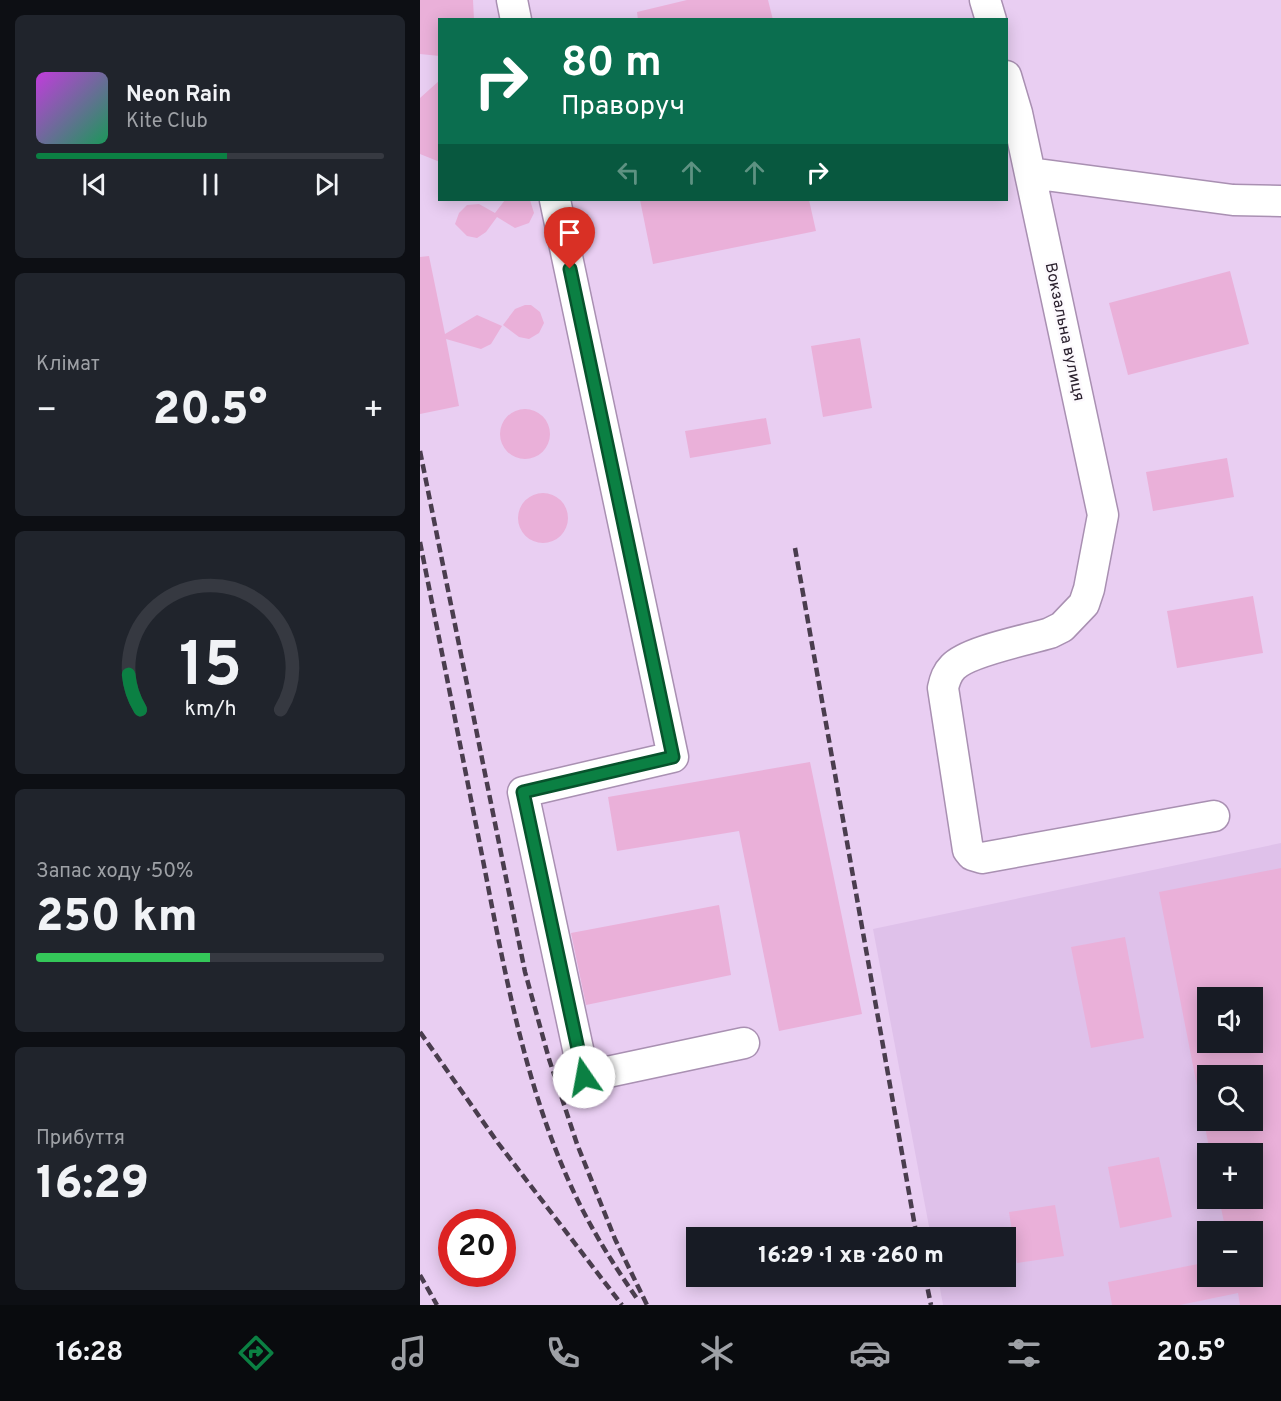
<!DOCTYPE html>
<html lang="uk">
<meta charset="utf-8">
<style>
:root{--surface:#171b24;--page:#20242c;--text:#f1f3f6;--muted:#9ea1a6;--line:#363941;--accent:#0b8043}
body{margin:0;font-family:Overpass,sans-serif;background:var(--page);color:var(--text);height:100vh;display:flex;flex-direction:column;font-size:22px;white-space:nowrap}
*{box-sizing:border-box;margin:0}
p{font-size:20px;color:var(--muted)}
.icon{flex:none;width:33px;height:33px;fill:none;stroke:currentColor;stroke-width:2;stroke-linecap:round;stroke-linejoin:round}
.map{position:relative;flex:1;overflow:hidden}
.sheet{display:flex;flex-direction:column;gap:15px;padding:15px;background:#0d0f14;width:420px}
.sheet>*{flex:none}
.guide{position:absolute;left:18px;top:18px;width:570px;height:183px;border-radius:0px;box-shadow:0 3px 15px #0003;background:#0b6e4f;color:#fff;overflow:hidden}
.buttons{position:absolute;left:777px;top:987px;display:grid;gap:12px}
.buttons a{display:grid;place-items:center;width:66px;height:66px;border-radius:0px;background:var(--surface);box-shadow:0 3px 15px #0003;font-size:30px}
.speed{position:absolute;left:18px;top:1209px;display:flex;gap:12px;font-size:30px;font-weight:700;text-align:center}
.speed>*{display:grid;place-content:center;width:78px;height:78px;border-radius:50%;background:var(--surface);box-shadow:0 3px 15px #0003;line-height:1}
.speed .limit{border:9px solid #d22;background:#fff;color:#111}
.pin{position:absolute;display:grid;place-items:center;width:51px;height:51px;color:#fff;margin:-62px -26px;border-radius:50% 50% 50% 0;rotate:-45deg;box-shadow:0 0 6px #0007}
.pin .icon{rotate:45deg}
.me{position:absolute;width:66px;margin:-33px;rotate:348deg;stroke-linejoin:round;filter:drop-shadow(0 0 4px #0008)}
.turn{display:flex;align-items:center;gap:21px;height:126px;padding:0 24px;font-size:27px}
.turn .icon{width:78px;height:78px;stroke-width:2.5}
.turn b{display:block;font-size:42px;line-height:51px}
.lanes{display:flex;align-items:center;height:57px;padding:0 24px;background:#0003;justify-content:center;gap:30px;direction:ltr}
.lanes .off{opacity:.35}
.big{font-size:45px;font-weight:800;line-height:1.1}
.sheet .tile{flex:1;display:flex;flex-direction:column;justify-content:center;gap:9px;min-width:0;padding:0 21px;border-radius:9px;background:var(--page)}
.sheet .dial{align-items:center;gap:0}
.dial svg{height:156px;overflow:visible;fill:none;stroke:var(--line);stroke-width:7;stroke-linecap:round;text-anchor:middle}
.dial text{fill:var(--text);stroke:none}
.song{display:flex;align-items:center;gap:18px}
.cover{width:72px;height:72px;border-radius:9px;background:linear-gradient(135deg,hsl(290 70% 55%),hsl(150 70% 35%))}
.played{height:6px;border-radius:3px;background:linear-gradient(90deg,var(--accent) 55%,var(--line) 55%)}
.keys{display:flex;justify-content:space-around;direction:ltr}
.heat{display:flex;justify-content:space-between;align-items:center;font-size:33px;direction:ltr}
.charge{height:9px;border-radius:4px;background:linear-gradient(90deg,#34c759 50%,var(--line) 0)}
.trip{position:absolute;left:266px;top:1227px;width:330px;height:60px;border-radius:0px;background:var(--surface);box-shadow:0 3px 15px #0003;font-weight:800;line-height:60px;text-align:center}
.dock{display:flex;height:96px;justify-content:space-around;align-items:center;background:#090b0e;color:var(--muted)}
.dock .icon{width:42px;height:42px}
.dock .selected{color:var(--accent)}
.dock b{font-size:27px;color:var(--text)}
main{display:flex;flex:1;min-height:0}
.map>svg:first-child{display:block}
.built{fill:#dfc1ea;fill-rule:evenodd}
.building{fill:#eab0d9;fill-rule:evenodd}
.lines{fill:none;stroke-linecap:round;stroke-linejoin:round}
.minor-casing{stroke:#a990b2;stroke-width:33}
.minor{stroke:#fff;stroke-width:30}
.rail{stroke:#4a3d4e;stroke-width:4.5;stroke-dasharray:9 4.5;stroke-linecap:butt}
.route-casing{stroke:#07532c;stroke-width:15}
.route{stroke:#0b8043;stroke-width:10}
.labels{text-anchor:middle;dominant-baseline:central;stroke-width:5;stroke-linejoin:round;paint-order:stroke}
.street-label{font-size:16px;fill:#2b212e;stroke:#fcf9fd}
</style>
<main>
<section class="sheet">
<div class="tile">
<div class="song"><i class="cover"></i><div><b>Neon Rain</b><p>Kite Club</p></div></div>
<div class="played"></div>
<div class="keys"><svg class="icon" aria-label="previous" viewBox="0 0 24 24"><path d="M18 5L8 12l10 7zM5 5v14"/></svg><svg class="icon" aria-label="pause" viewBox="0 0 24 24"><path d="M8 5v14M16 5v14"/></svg><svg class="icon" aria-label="next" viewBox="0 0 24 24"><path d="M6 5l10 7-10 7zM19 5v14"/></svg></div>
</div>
<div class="tile"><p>Клімат</p>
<div class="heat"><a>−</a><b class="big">20.5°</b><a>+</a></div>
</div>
<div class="tile dial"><svg viewBox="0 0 100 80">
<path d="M14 69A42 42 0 1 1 86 69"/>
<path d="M14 69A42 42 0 0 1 8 51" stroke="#0b8043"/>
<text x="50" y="56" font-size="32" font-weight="700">15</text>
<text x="50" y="72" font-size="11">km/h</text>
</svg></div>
<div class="tile"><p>Запас ходу · 50%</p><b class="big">250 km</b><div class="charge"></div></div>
<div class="tile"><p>Прибуття</p><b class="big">16:29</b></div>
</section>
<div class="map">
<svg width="861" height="1305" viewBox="0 0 861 1305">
<rect width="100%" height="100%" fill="#e9cef2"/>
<path class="built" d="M861 843V1305H523L518 1277 585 1276V1238L511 1237 453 929ZM788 998H832V1042H788ZM788 1076H832V1120H788ZM788 1154H832V1198H788ZM788 1232H832V1276H788Z"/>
<path class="building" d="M0 0H53L54 20H20V56L0 54Z
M267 0H348L353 20H218L217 12Z
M20 80V162L0 154V98Z
M85 200H110L114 213 109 223 95 228 77 217 66 232 57 238 47 236 35 224 39 213 47 205 59 204 75 213Z
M220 200H389L396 231 233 264Z
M9 256 25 334 57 315 82 326 71 344 61 349 26 339 39 406 0 414V257Z
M810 271 829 344 708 375 689 303Z
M105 305H111L120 312 124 323 119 333 109 339 99 337 83 325 95 309Z
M440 338 452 408 403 417 391 346Z
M80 434a25 25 0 1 1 50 0a25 25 0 1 1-50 0Z
M346 418 351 444 270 458 265 431Z
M807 458 814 497 733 511 726 472Z
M98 518a25 25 0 1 1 50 0a25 25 0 1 1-50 0Z
M833 596 843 653 757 668 747 611Z
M390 762 442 1014 359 1031 319 831 197 851 188 797Z
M861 868V1305H820L818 1293 760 1305H692L688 1282 788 1262V1276H832V1232H806L799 1198H832V1154H790L784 1120H832V1076H788V1090L778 1091 739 892ZM788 998H832V1042H788Z
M299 905 311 975 166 1005 151 933Z
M705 937 724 1038 671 1048 651 947Z
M739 1157 752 1217 700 1228 688 1167Z
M635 1205 644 1256 597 1263 589 1212Z"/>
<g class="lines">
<defs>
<path id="minor" d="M92 0 96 20
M565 0 571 20
M586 76 597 113 683 515 669 589 664 604 642 627 630 633C607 640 548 651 533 667 527 673 525 679 523 688L548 850 552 855 562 858 794 816
M610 173 813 200 861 201
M135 200 253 757 103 792 164 1077 324 1043"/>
</defs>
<use href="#minor" class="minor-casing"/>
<use href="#minor" class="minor"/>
<path class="rail" d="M0 451 105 972 129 1059 157 1144 195 1239 227 1305
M0 542C20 643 40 744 60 845 84 967 105 1095 161 1207 178 1240 197 1270 218 1300
M375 548 497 1238
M0 1032 78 1143 202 1305
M0 1275 17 1305
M505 1276 511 1305"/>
</g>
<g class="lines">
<defs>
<path id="route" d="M150 269 253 757 103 792 164 1077"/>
</defs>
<use href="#route" class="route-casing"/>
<use href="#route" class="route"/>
</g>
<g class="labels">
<g class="street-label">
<text transform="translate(644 332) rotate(78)">Вокзальна вулиця</text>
</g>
</g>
</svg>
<div class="buttons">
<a><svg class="icon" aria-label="sound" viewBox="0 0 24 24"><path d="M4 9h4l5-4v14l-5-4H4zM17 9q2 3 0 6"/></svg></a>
<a><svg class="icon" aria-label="search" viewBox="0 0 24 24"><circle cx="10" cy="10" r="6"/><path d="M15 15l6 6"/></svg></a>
<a>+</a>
<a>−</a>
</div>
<div class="speed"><div class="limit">20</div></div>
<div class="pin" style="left:150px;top:269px;background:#d93025"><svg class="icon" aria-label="arrive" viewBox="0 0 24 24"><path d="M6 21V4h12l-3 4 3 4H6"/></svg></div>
<svg class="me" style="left:164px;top:1077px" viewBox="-20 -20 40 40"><circle r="19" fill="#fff"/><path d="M0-13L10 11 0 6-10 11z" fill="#0b8043"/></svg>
<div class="trip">16:29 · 1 хв · 260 m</div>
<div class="guide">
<div class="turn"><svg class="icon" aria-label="right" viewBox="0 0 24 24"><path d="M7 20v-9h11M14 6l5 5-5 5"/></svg><div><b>80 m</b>Праворуч</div></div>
<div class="lanes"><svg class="icon off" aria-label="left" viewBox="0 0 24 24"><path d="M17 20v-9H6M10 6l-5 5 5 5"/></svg><svg class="icon off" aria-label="ahead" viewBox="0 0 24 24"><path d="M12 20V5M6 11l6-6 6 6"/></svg><svg class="icon off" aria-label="ahead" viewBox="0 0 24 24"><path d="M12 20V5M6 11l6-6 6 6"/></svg><svg class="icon" aria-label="right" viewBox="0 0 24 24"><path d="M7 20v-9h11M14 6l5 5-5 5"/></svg></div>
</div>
</div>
</main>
<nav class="dock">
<b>16:28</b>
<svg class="icon selected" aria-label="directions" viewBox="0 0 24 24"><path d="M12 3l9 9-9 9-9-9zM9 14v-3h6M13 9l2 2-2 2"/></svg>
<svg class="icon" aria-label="music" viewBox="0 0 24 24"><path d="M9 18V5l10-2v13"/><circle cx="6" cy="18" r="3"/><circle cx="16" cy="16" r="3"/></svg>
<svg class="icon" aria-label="phone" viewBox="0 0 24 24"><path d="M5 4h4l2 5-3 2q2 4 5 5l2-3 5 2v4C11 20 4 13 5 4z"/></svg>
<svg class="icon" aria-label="climate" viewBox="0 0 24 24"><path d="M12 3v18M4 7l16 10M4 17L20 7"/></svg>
<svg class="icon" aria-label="car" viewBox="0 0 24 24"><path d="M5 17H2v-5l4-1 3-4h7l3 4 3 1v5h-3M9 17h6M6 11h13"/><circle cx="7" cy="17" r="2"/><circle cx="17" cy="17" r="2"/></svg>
<svg class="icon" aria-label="filters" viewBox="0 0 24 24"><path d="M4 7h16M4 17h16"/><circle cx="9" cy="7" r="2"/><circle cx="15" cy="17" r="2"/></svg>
<b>20.5°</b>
</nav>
